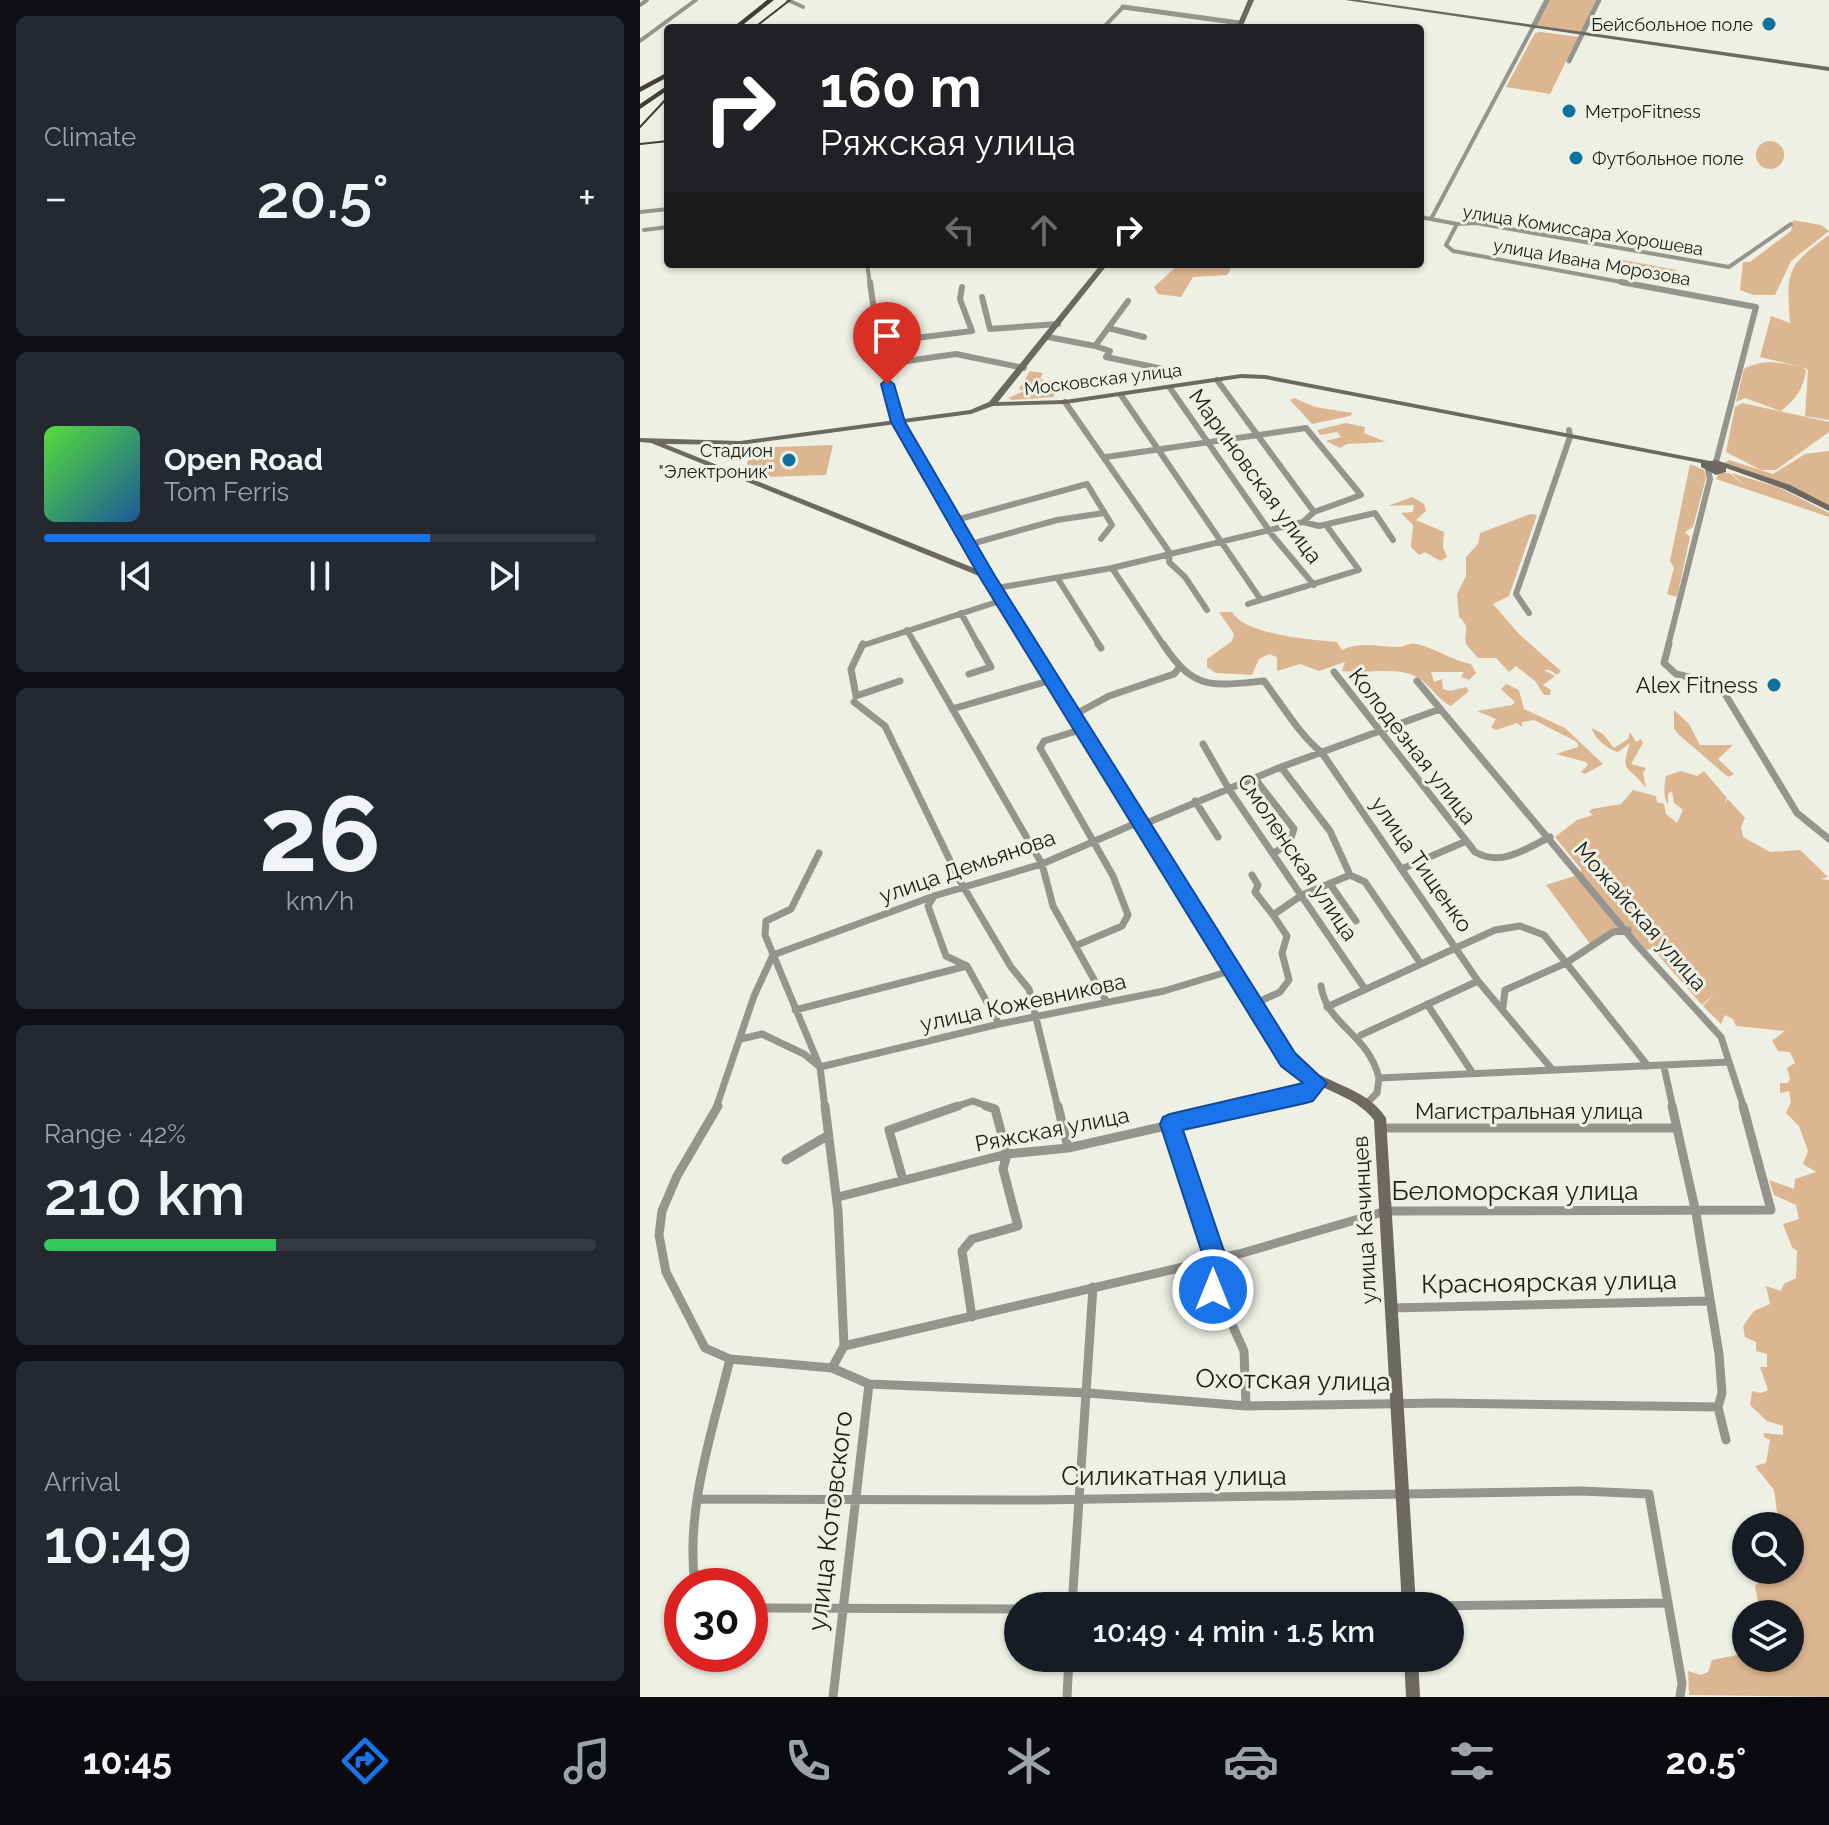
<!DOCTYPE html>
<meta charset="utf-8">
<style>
:root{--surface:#171b24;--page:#242831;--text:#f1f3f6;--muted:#9ea1a6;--line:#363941;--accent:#1a73e8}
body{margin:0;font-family:Raleway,sans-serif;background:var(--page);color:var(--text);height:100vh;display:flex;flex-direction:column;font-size:30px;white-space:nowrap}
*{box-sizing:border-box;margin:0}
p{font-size:26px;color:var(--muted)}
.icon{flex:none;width:44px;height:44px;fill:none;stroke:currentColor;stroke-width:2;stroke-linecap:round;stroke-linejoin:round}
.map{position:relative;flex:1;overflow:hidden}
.panel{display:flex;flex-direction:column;gap:16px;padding:16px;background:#0d0f14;width:640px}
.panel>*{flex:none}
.guide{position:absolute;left:24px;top:24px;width:760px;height:244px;border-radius:8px;box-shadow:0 2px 6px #0004;background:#202124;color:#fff;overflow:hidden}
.tools{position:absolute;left:1092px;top:1512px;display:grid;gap:16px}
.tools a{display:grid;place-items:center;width:72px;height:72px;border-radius:50%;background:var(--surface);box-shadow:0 2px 6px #0004;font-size:40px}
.speed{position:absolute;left:24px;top:1568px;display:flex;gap:16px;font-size:40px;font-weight:700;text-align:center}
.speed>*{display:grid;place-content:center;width:104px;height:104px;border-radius:50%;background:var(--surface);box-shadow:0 2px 6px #0004;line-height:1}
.speed .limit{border:12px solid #d22;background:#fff;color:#111}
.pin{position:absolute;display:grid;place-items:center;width:68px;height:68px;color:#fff;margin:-82px -34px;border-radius:50% 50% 50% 0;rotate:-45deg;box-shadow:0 0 8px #0007}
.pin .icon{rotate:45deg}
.me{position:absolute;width:88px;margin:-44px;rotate:0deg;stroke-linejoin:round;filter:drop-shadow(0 0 6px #0008)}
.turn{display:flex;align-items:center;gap:28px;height:168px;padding:0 24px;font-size:36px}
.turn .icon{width:104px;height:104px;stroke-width:2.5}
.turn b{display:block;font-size:56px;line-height:68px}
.lanes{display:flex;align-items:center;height:76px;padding:0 24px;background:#0003;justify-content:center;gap:40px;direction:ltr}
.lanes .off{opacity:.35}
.big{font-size:60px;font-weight:600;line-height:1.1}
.panel .card{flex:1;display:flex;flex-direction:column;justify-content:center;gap:12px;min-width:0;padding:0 28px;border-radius:12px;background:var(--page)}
.panel .dial{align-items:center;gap:0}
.dial b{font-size:104px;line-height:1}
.song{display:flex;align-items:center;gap:24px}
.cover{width:96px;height:96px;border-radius:12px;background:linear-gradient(135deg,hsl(110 70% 55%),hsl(210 70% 35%))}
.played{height:8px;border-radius:4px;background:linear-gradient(90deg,var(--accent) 70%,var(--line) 70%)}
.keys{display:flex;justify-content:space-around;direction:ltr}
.heat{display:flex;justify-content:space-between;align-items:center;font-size:44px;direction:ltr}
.charge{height:12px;border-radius:6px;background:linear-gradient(90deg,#34c759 42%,var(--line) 0)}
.trip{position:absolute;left:364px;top:1592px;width:460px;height:80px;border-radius:40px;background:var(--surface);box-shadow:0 2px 6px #0004;font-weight:600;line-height:80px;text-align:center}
.dock{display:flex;height:128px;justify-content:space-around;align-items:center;background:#090b0e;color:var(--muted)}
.dock .icon{width:56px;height:56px}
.dock .current{color:var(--accent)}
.dock b{font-size:36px;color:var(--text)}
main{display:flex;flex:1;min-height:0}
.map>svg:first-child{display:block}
.green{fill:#dcb591}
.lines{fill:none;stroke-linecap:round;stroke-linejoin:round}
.minor-far3{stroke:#96948f;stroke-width:4}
.minor-far2{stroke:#96948f;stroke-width:6}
.minor-far1{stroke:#96948f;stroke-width:7}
.minor{stroke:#96948f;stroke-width:9}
.tertiary{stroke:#96948f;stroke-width:5}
.secondary{fill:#6c6962;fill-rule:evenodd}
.trunk{fill:#423e36;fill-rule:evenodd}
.tram{stroke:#3d3e38;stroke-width:2}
.route{fill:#1a73e8;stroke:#114b97;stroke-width:2}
.poi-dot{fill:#0e729f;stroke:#eff0e4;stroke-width:3}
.labels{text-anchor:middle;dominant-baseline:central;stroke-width:6;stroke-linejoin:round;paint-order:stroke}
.far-poi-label{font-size:18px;fill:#1e1e1a;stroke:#eff0e4;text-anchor:end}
.far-street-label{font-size:18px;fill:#1e1e1a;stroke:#eff0e4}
.street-label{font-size:22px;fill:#1e1e1a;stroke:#eff0e4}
.poi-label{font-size:22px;fill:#1e1e1a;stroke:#eff0e4;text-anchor:end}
.near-street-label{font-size:26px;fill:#1e1e1a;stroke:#eff0e4}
</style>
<main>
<section class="panel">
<div class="card"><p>Climate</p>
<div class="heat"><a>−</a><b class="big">20.5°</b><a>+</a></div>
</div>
<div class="card">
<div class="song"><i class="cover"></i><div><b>Open Road</b><p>Tom Ferris</p></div></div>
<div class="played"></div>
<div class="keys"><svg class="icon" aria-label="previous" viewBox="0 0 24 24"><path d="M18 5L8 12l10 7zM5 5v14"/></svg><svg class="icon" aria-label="pause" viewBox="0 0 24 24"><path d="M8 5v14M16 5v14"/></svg><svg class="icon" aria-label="next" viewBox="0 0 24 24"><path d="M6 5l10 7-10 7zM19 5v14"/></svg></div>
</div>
<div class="card dial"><b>26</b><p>km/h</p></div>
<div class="card"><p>Range · 42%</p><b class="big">210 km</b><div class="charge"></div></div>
<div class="card"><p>Arrival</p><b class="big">10:49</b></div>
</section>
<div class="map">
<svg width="1189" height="1697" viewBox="0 0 1189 1697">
<rect width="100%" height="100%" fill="#eff0e4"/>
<path class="green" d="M909 0H956L942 32 896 25Z
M901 32 938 37 910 94 866 87 895 33Z
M1116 155a14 14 0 1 1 28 0a14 14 0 1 1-28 0Z
M1153 220 1181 225 1189 231 1151 261 1135 295H1113L1100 290 1103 262H1110L1151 231Z
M1189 235V420L1165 416 1168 370 1163 367 1166 371C1163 389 1156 399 1141 411L1105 398 1096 402 1104 369C1125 358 1139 363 1162 367L1120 357 1131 316 1150 323C1146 270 1147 266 1189 235Z
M983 260 1037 270 1034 283 978 272Z
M539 264H583L591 269 587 275 553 277 541 297 518 294 514 287Z
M390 371 403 373 400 379 422 384 413 397 372 400 368 398 384 391 379 389Z
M654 398 675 407 713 413 710 416 672 424 650 400Z
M1102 403 1189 422V432L1136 470H1121L1086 452 1095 407Z
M706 423 725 427 724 433 746 442 707 444 700 448 686 441 701 437 697 432 680 435 677 430Z
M193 445 186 475 127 477 105 472 111 448Z
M1189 451V505L1157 489 1084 463 1089 460 1133 474 1165 454Z
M1050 464 1064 470 1066 478 1053 527 1045 532 1050 537 1037 597 1027 594 1034 568 1030 561Z
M1079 473H1089L1107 487 1091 473 1138 487 1189 513V517L1076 479Z
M772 497 784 504 786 511 776 520 804 532 803 547 807 557 800 561 785 552 779 555 771 547 773 525 761 513 773 512 774 505 748 506Z
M891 514 897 515 869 596 853 604 879 634 921 671 917 675 910 670H904L915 676 903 685 911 690 910 695H904L895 681 876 666 869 672 856 658H838L826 644C823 633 832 628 819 617L817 594 826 576V557L838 544 840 533Z
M579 612H592C605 635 672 640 697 642L702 650C721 641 739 647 759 647 766 646 770 642 777 644 797 649 811 660 831 664L836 673 829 680 821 677 824 672H791L794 682 802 679 803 689 810 691 826 687 829 691 811 706C797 700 791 685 777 677 758 666 725 674 702 671L705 662 679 671 660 664 637 671V657L629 654 619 659 612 675 576 673 567 667V659L592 641 594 634Z
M866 684 879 690 884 709 925 728 963 764 945 774 941 772 948 765 946 762 916 754 938 747 937 742 894 720 882 722V727L877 723 856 730 851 727 856 719 837 711 872 705 875 702 861 689Z
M1034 710 1049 724 1060 745H1093L1078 759 1094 774 1088 777 1038 734 1034 728Z
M952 728 963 734 974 748 988 739 990 732 996 742 1001 739 1003 743 991 764 1006 768 1003 773 1006 788C987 763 980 774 990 743L978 752C965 748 953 736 952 728Z
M1041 771 1057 776 1064 771 1087 798 1084 805 1088 799 1105 818 1101 827 1103 837 1130 852 1160 850 1188 877 1180 879 1189 880V1697L1049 1695 1048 1671 1061 1675 1068 1672 1072 1660 1102 1654 1106 1649V1658H1150V1614H1120L1115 1586 1130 1570H1150V1526H1139L1134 1490 1115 1466 1126 1463 1130 1440 1124 1437V1433L1143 1435V1426L1127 1421 1110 1405 1112 1391 1121 1393 1128 1390 1120 1367H1127V1354L1116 1351V1342L1105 1337 1103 1326 1114 1311 1130 1304 1126 1286 1141 1291 1144 1284 1156 1278 1157 1251 1152 1247 1143 1224 1159 1219 1156 1205 1134 1195 1129 1180 1154 1189 1155 1179 1176 1172 1163 1164 1168 1151 1159 1126 1146 1113 1151 1102 1149 1091 1140 1093V1083H1148L1150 1079 1147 1068 1155 1063 1150 1052 1138 1051 1132 1041 1145 1031 1096 1026 1093 1019 1085 1015 1081 1024 1063 1006 1075 993 1062 1005 1013 949 1006 950 988 930H971L951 945 906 885 941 874V869L915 837 937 820 953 815 949 812 952 809 981 804 993 790 1016 796 1017 802 1024 804 1026 814 1037 823 1043 810 1034 803 1032 791 1028 794V805C1023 798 1024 785 1026 776Z"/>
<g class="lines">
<path class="minor-far3" d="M148 0 163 7
M0 5 7 0
M463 28 483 7
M0 41 56 0
M0 212 28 209
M780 217 817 224 836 223 1089 267 1151 224
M791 219 893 27
M817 224 806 245 813 251 992 284
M4 230 28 227
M227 264 230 284"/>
<path class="minor-far2" d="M230 282 238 340 258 422
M981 282 1116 307 1076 462
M342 297 350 329 418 324
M468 328 504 337
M408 337 455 346 488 301
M455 346 470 351 466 357 523 369
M240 347 252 341 332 331 320 299 322 287
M246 364 316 354 384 368
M577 380 674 512
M530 388 633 536 674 585
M481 395 621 600
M425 402 530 553 529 562 545 577 567 610
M316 520 447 484 472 525 461 539
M663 522 679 526 735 513 753 540
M331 544 417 520 464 513
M472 568 524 646
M418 579 460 646
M357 588 472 568 663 522 674 512 721 495 666 428 466 457
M608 604 719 570 686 525
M321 613 339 646
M889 613 876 594 930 437 929 430
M267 630 276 646
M221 646 363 600
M1028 646 1070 479 1068 470"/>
<path class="minor-far1" d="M223 644 211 669 216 696 260 681
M275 644 402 864 413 906 466 1001
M458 644 461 648
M523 644C554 691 572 686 624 681 643 706 658 733 682 753L838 981 911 1068
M1029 644 1024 663 1036 674 1079 684 1157 813 1189 839
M694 672 835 852C862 867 885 849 910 837
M329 674 351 667 338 644
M777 681 997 945 1081 1037 1104 1108
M214 702 245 726 320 881 371 967 389 989 418 1108
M312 709 412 680
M434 715 469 696 534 674 539 668
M563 744 590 791 725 989
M641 767 690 831 710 875 725 882 781 964
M616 780 654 829 649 843 634 853
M555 801 578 837
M179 853 151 909 126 921 125 935 180 1067 185 1108
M764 868 824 842
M612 875 618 885 615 892 633 915
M690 884 716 921
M294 896 288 906 306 956 327 966 359 1024
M435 946 482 926 488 915 473 876 400 748 404 741 443 729
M133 955 294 896 402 864 501 821 509 822 641 767 800 709
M681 986C687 1026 728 1033 739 1078
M614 1004 640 992 649 980 642 953 647 936 633 915 662 895 710 875
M787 1004 832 1072
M687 1007 855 930 880 926 904 935 1008 1066
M863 1007 865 990 926 963 973 932 988 930
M155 1010 323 967
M721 1035 838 981
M101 1039 122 1034 164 1054 180 1067 359 1024 524 991 593 970
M1024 1067 1033 1108
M727 1103 737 1093 739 1078 1089 1062
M76 1108 114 996 133 955
M311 1108 333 1101 352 1108
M605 1108 666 1094 677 1083"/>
<path class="minor" d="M78 1106 37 1176 22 1211 19 1235 26 1272 65 1348 90 1359 192 1368 229 1384 448 1393 606 1406 799 1403 1078 1407
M185 1106 198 1211 204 1346 192 1368
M418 1106 428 1148
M1032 1106 1056 1213 1079 1354 1082 1393 1078 1407 1086 1440
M530 1124 575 1257 567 1269 604 1351 606 1406
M742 1128H1037
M146 1160 187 1136
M263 1180 249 1130 318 1106
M198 1197 367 1154 428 1148 614 1106
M751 1308 1069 1301
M332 1317 322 1251 332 1239 378 1226 363 1169 367 1154 355 1109 346 1106
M204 1346 599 1254 746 1211 1131 1210 1103 1106
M59 1499 398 1500 941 1491 1009 1494 1042 1683 1040 1697
M55 1586C45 1509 72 1433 90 1359
M432 1606 453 1287
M784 1606 1028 1603
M110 1608 378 1609
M193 1697 229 1384
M427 1697 429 1658"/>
<path class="tertiary" d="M483 7 600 23
M893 27 907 0
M929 61 959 0"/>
<path class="secondary" d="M608 0H614L602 28H596Z
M705 0H719L1189 67V71Z
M461 264H468L358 402 425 400 601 374 625 375 1070 461 1076 460 1150 485 1189 505V511L1144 489 1086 468V472L1076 475 1061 467V463L625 379 601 378 425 404 353 406 331 414 263 423 351 576 652 1057C661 1064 669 1070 680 1075 703 1087 731 1094 746 1118L776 1606H762L734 1120C717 1098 689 1092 666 1079 658 1075 651 1069 644 1063L344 578 11 443 0 442V438L100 441 330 410 349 402ZM256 424 339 570 25 444 100 445Z
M764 1658H778L780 1697H766Z"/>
<path class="trunk" d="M127 0H134L99 28H92Z
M28 72V77L0 92V87Z
M28 85V90L0 109V104Z"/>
<path class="tram" d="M114 28 150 0
M0 127 28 97
M0 144 28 141"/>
</g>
<path class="route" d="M247 379 254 384 265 422 355 576 655 1053 687 1083 673 1101 666 1103 543 1130 586 1257 579 1271 584 1290 581 1297 573 1300 565 1297 556 1269 563 1256 520 1124 523 1117 530 1114 663 1083 641 1066 339 576 251 422 241 384Z"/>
<g class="poi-dot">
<circle cx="1129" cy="24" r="8"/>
<circle cx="929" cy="111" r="8"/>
<circle cx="936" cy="158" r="8"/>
<circle cx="149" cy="460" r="8"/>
<circle cx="1134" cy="685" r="8"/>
</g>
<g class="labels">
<g class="far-poi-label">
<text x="1113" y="24">Бейсбольное поле</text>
<text x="945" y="111" text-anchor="start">МетроFitness</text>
<text x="952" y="158" text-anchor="start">Футбольное поле</text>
<text x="133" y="450">Стадион<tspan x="133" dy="21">"Электроник"</tspan></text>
</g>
<g class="far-street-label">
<text transform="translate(943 230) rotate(9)">улица Комиссара Хорошева</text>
<text transform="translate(952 262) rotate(10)">улица Ивана Морозова</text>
<text transform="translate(463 379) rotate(-7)">Московская улица</text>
</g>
<g class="street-label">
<text transform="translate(616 476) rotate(54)">Мариновская улица</text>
<text transform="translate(773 746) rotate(52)">Колодезная улица</text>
<text transform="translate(658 857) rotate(56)">Смоленская улица</text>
<text transform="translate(782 864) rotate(55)">улица Тищенко</text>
<text transform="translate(327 866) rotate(-19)">улица Демьянова</text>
<text transform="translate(1001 916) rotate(49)">Можайская улица</text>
<text transform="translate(383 1002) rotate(-12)">улица Кожевникова</text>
<text x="889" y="1111">Магистральная улица</text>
<text transform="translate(412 1129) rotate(-11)">Ряжская улица</text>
<text transform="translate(724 1220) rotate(-93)">улица Качинцев</text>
</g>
<g class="poi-label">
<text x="1118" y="685">Alex Fitness</text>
</g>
<g class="near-street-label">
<text x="875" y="1191">Беломорская улица</text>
<text transform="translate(909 1282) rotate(-1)">Красноярская улица</text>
<text transform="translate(653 1380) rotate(1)">Охотская улица</text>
<text x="534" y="1476">Силикатная улица</text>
<text transform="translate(190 1521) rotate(-83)">улица Котовского</text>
</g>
</g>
</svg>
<div class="tools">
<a><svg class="icon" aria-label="search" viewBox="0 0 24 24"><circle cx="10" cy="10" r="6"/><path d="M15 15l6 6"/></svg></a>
<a><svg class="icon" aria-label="layers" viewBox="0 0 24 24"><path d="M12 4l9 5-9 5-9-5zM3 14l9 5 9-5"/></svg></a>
</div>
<div class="speed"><div class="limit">30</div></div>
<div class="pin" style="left:247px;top:384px;background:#d93025"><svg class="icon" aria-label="arrive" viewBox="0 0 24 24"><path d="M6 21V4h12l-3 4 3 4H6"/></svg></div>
<svg class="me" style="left:573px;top:1290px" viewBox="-20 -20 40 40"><circle r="17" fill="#1a73e8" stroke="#fff" stroke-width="3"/><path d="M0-11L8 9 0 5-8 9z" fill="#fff"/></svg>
<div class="trip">10:49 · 4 min · 1.5 km</div>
<div class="guide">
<div class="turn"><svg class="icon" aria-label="right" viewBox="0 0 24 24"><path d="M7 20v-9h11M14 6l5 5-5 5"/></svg><div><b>160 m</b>Ряжская улица</div></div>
<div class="lanes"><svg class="icon off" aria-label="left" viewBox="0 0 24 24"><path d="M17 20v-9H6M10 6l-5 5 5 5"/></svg><svg class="icon off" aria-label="ahead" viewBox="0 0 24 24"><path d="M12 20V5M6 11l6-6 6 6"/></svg><svg class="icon" aria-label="right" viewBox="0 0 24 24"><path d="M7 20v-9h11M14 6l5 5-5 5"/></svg></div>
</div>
</div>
</main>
<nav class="dock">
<b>10:45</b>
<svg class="icon current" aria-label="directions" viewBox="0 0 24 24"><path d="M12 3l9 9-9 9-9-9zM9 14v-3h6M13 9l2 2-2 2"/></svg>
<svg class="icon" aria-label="music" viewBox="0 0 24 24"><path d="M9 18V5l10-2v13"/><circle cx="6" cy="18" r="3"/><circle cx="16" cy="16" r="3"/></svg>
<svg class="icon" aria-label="phone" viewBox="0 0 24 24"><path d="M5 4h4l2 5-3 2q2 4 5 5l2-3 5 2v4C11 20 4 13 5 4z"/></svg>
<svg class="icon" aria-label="climate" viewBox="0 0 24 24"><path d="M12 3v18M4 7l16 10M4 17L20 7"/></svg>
<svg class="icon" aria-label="car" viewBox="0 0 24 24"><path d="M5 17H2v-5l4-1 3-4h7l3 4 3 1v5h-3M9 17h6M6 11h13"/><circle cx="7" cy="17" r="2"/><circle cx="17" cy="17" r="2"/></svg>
<svg class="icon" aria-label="filters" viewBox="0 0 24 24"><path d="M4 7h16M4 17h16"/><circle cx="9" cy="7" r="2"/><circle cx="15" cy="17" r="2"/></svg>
<b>20.5°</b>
</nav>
